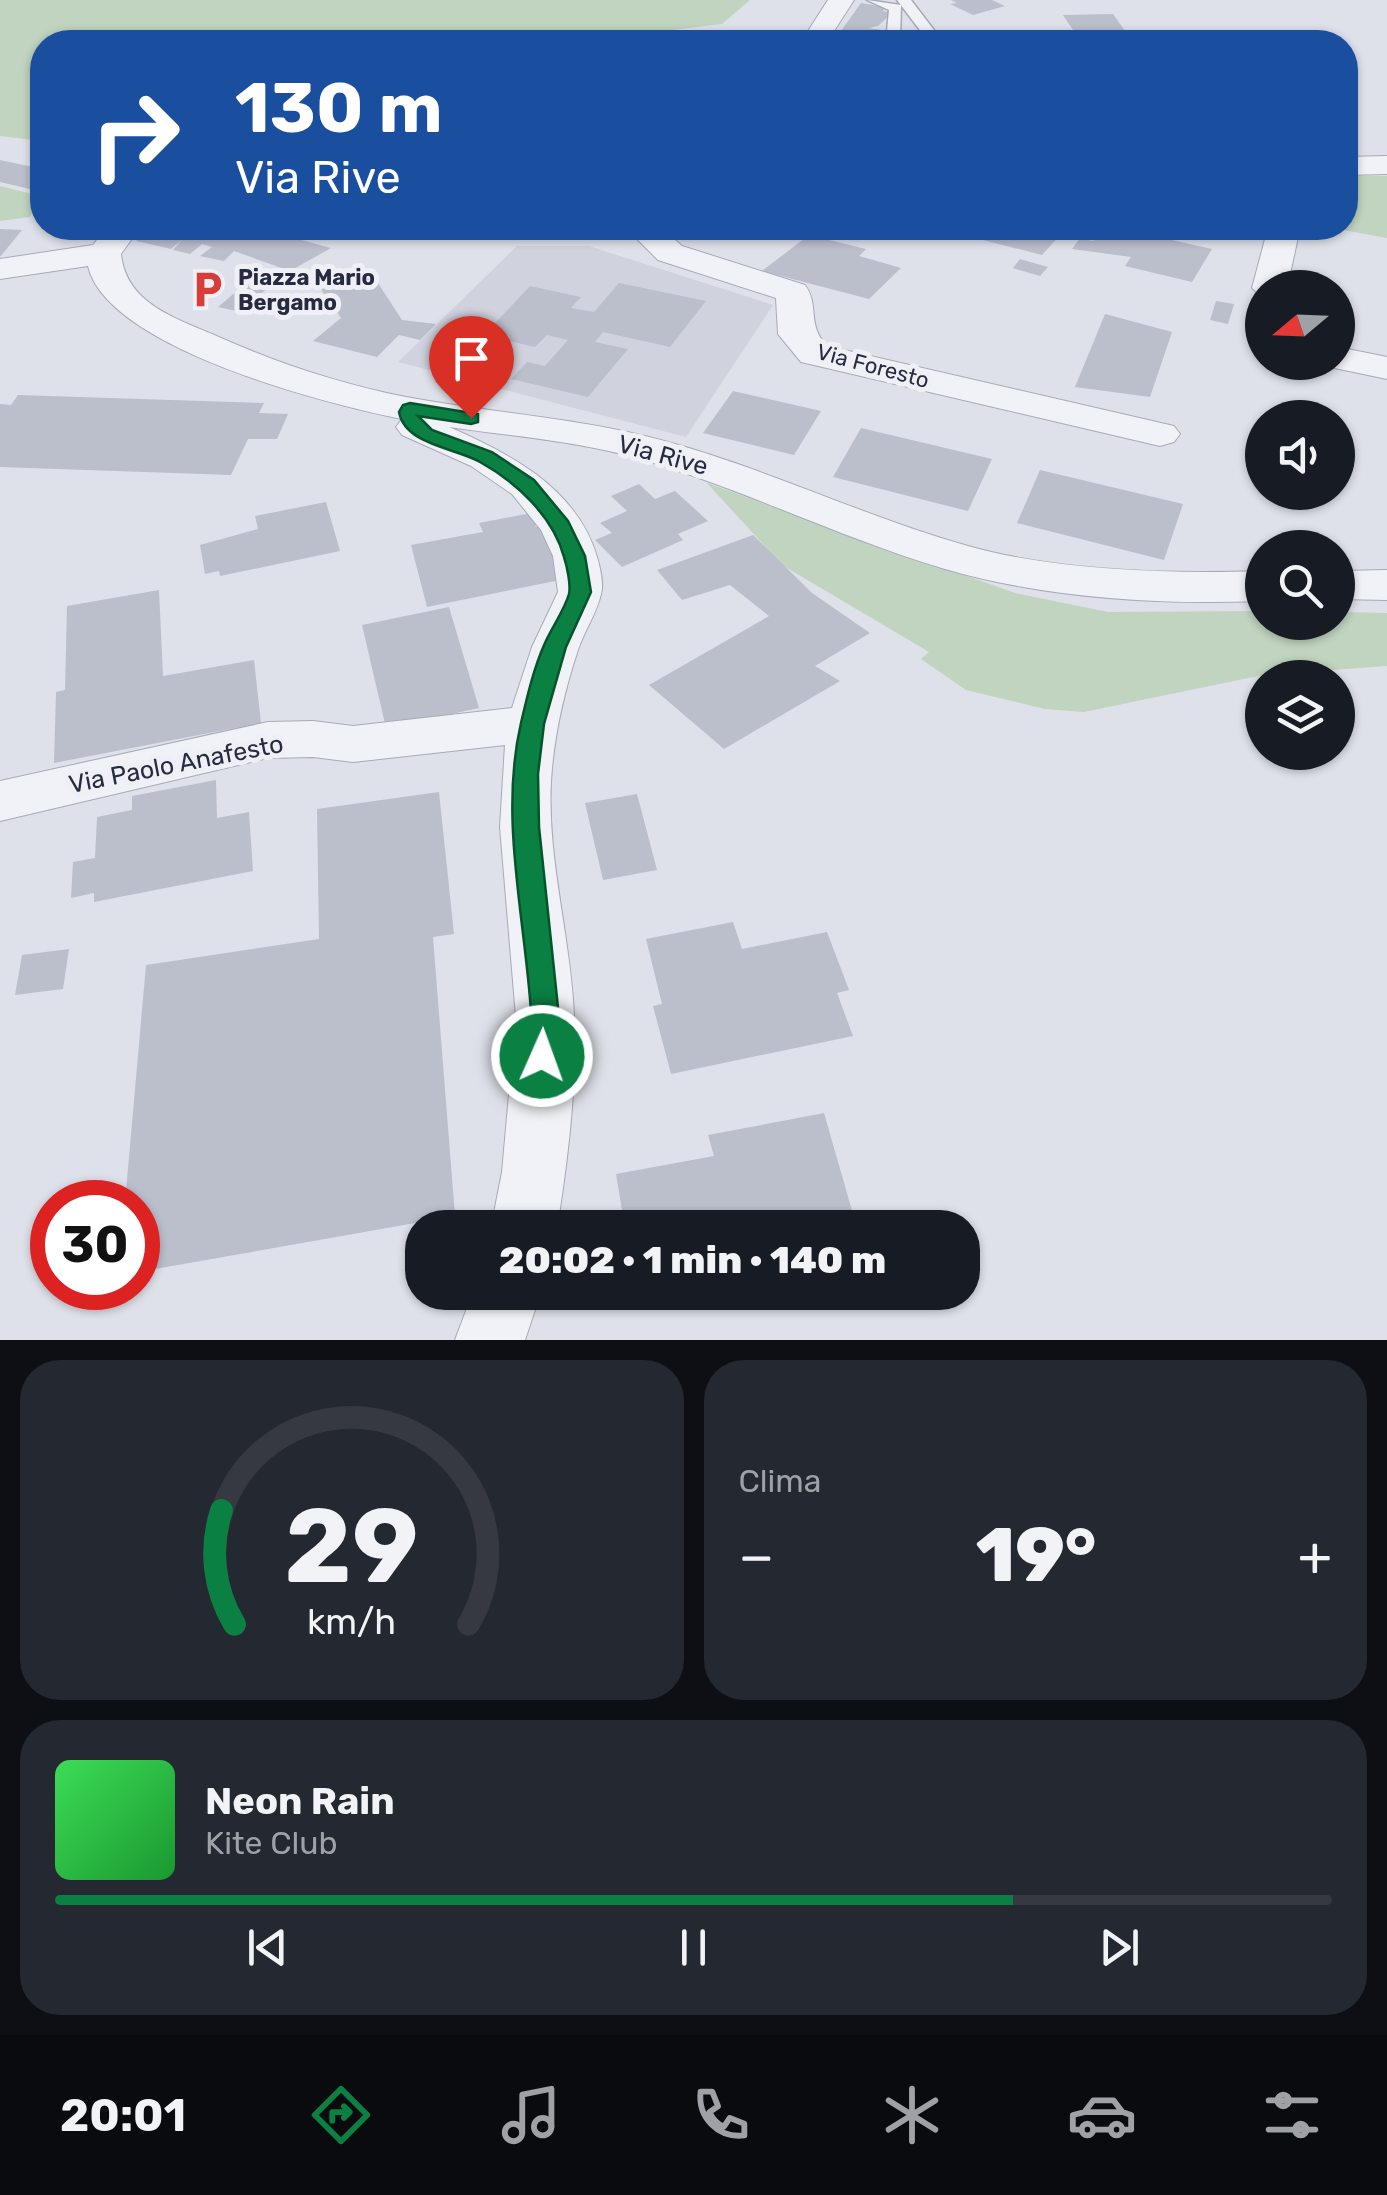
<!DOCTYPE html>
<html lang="it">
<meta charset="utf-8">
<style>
:root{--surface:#171b24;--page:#242831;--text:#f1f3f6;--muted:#9ea1a6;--line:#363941;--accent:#0b8043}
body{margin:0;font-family:Rubik,sans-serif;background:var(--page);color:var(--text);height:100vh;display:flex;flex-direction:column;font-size:38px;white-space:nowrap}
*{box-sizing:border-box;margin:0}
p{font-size:32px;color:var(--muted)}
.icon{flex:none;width:55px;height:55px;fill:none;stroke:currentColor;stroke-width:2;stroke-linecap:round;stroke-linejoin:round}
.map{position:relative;height:1340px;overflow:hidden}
.details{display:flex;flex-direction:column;gap:20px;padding:20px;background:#0d0f14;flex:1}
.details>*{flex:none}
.hud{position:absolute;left:30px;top:30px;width:1328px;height:210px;border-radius:40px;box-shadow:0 2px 8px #0004;background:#1a4fa0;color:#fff;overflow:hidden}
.needle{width:65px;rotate:251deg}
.fabs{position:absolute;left:1245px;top:270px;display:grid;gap:20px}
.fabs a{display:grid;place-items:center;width:110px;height:110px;border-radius:50%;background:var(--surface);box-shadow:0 2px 8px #0004;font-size:50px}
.speed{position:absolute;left:30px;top:1180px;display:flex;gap:20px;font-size:50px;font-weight:700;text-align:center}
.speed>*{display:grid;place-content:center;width:130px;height:130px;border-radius:50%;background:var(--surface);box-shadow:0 2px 8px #0004;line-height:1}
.speed .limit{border:15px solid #d22;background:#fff;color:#111}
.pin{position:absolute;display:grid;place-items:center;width:85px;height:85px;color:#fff;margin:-102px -42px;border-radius:50% 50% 50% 0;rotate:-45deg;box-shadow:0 0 10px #0007}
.pin .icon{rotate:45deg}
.me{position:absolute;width:110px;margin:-55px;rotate:2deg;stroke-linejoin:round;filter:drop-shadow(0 0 8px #0008)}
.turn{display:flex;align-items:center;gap:35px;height:210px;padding:0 40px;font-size:45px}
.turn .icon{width:130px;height:130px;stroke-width:2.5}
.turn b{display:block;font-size:70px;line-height:85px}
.big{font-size:75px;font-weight:800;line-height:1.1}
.details .widget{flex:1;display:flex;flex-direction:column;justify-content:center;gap:15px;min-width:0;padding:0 35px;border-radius:40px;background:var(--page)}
.details .dial{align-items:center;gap:0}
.dial svg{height:260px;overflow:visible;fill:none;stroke:var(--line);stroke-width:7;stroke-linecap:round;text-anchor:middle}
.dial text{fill:var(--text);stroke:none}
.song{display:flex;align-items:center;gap:30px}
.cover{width:120px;height:120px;border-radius:15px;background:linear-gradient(135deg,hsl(130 70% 55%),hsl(130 70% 35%))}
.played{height:10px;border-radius:5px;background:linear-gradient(90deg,var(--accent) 75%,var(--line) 75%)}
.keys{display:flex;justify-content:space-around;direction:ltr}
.heat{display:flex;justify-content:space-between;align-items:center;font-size:55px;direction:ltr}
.details .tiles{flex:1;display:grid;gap:20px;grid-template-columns:1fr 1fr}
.widget:last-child{grid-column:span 2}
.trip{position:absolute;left:405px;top:1210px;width:575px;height:100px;border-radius:40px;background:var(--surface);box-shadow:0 2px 8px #0004;font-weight:800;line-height:100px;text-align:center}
.tab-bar{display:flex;height:160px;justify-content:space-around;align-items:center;background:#090b0e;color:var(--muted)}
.tab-bar .icon{width:70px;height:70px}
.tab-bar .on{color:var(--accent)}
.tab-bar b{font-size:45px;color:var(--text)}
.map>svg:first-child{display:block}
.built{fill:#d0d3de}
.green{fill:#c0d4bf}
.building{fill:#bbbfcc}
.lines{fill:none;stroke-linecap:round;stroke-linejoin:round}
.lane-casing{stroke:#a7aab7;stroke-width:3}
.street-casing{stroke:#a7aab7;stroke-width:2}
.lane{fill:#f1f2f7;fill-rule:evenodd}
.street{fill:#f1f2f7;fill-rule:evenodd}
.route{fill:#0b8043;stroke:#07532c;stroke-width:2.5}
.labels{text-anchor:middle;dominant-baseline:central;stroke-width:10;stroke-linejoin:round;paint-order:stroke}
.far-poi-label{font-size:22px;font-weight:bold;fill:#262b41;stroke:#eef0f6;text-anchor:start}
.far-street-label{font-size:22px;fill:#262b41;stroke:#eef0f6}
.street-label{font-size:25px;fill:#262b41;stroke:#eef0f6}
</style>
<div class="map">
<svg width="1387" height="1340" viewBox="0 0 1387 1340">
<rect width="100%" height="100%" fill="#dee1e9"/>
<path class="built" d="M517 246H589L773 305 686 437 398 362Z"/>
<path class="green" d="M0 0H750L722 24 607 38 603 42H42V141L0 136Z
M1345 176H1387V238L1332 228H1345Z
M0 186 36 195 37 205 30 217 0 221Z
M707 483 1015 593 1108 612 1262 611V622H1338V612L1387 613V666L1263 675 1084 712 1045 709 966 690 921 659 929 652 782 565Z"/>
<path class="building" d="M951 0H992L1005 6 973 15 950 4 957 3Z
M861 3 885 7 883 11 892 13 878 26 868 28 889 31 883 42H833Z
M1113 14 1133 42H1081L1063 15Z
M0 160 42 169V192L0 182Z
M155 228H273L268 231 331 248 290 271 234 251 224 261 200 256 212 247 202 244 190 254 173 250 182 240 171 249 136 241Z
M1043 228 1062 233 1042 255 940 229Z
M1102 228H1118L1212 249 1192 282 1125 266 1131 257 1072 249 1080 238 1093 241Z
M0 229 22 230 0 257Z
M809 235 866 249 859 256 901 268 869 299 762 271Z
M1020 259 1048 267 1040 276 1013 268Z
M365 273 370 282 376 280 402 320 436 324 420 340 399 335 377 357 313 341 341 318 318 285Z
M251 279 273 283 241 312 218 307Z
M619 283 706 301 670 347 603 332 595 342 628 349 588 397 511 379 527 362 545 366 568 340 547 335 535 347 484 335 530 286 581 297 571 308 594 312Z
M1216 301 1234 304 1228 324 1210 320Z
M1105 314 1172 332 1150 397 1075 387Z
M733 391 821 411 794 455 703 433Z
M18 395 264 403 259 413 288 414 277 439H248L231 475 0 467V404L11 405Z
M861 428 992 459 968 511 833 477Z
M1040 470 1183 504 1164 560 1017 523Z
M639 484 655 499 675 491 708 521 678 534 683 540 622 567 595 540 612 533 600 523 627 511 611 496Z
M326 502 340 551 220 576 219 571 205 574 200 545 258 529 255 516Z
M531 513 536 527 545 525 565 579 427 607 411 545 483 532 479 523Z
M753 535 812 593 870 633 815 666 840 681 724 749 649 685 769 616 730 585 682 600 657 570Z
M159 590 163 676 254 660 261 723 54 763 56 692 65 690 67 606Z
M449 607 479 708 386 728 362 625Z
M216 780 217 818 249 812 253 871 94 902V893L71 898 73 862 95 858 97 817 132 810V796Z
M439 792 454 934 433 937 455 1216 138 1272V1202H125L146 965 319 939 317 809Z
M637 794 657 870 603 880 585 803Z
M733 922 742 949 827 932 849 990 837 993 853 1036 671 1074 653 1006 662 1004 646 939Z
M69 949 63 989 15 995 22 955Z
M824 1113 857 1228H625L616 1174 714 1156 708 1135Z
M637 1292H678V1294L638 1302Z"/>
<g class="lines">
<defs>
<path id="lane" d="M867 0 901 5 900 42H886L889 10Z
M897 0H911L943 42H929Z"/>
<path id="street" d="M828 0H854L827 42H801Z
M1387 156V174L1345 175V157Z
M106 228 138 230 121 254C126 302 172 317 212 334 274 362 339 384 406 397 486 412 566 417 645 436 756 463 858 515 968 546 1056 571 1171 574 1262 571V601C1159 605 1045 598 945 569 840 538 742 488 637 458 576 441 511 436 449 427 509 453 577 488 597 557 600 567 604 585 601 594 597 613 584 631 578 650 565 689 556 727 552 768 544 851 571 934 574 1016 577 1086 568 1159 557 1228H491L502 1172 516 1017 500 827 505 745 353 762 313 757 268 758 0 821V781L268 722 313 721 353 726 512 708 532 647 558 592 553 556 541 530 512 494 471 466 402 435 396 427 402 419C327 404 107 348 88 266L0 279V259L93 245Z
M460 228H662L682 246 805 285C820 305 806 324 827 346L1174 426 1180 434 1174 442 1160 446 801 362 778 334 776 298 658 260 636 238H476L464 235Z
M1268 228H1300L1287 288H1262V297L1252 288Z
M1338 347 1387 357V379L1325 366 1322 362H1338Z
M1387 570V600L1338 599V571Z
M473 1292H541L525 1340H455Z"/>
</defs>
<use href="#lane" class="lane-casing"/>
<use href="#street" class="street-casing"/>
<use href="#lane" class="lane"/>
<use href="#street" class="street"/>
</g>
<path class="route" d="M410 403 478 414V422L471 424 418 416 432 430 492 452 534 480 568 521 585 556 591 592 566 647 544 724 538 774 539 827 559 1017 553 1065 542 1068 532 1065C525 1048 532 1030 531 1012 525 918 499 817 521 723 527 697 534 667 545 643 552 627 564 611 569 594 571 585 567 566 564 557 553 516 516 482 480 462 456 448 405 445 399 412L403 405Z"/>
<defs>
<symbol id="parking-bare" viewBox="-9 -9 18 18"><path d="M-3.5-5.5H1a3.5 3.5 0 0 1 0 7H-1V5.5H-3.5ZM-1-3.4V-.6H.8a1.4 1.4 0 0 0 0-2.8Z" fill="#d93d39" stroke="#eef0f6" stroke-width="2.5" paint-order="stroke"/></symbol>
</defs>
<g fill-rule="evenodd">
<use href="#parking-bare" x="180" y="262" width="55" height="55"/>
</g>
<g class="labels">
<g class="far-poi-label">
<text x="238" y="277">Piazza Mario<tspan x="238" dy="25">Bergamo</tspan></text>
</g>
<g class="far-street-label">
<text transform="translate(873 366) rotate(15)">Via Foresto</text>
</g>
<g class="street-label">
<text transform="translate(663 455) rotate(15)">Via Rive</text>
<text transform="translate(176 764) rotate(-11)">Via Paolo Anafesto</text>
</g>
</g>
</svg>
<div class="fabs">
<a><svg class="needle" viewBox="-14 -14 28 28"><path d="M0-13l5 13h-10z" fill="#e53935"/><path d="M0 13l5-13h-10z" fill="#9ea1a6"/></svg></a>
<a><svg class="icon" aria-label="sound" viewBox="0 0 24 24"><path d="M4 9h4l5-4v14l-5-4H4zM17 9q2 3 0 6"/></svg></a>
<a><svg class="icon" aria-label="search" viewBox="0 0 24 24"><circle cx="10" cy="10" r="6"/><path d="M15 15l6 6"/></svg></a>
<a><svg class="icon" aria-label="layers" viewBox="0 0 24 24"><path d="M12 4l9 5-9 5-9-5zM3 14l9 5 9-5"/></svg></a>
</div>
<div class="speed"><div class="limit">30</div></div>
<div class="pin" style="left:471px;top:418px;background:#d93025"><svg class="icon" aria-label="arrive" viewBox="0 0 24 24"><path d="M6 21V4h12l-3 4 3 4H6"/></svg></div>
<svg class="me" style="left:542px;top:1056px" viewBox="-20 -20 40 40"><circle r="17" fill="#0b8043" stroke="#fff" stroke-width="3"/><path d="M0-11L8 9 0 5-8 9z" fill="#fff"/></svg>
<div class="trip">20:02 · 1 min · 140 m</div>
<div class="hud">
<div class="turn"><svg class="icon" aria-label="right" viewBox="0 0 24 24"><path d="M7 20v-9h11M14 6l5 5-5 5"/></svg><div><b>130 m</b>Via Rive</div></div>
</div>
</div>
<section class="details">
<div class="tiles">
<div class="widget dial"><svg viewBox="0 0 100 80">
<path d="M14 69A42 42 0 1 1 86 69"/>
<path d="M14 69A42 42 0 0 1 10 34" stroke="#0b8043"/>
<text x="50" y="56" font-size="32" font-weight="700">29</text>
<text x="50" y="72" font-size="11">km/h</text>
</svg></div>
<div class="widget"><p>Clima</p>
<div class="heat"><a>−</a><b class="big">19°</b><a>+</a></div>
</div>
<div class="widget">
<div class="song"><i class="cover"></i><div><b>Neon Rain</b><p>Kite Club</p></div></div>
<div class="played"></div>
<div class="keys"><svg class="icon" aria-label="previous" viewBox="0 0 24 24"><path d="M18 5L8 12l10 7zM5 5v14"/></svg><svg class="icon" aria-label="pause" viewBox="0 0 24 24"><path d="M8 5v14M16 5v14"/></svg><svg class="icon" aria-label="next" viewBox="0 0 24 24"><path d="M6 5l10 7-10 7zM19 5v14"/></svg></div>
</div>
</div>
</section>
<nav class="tab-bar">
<b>20:01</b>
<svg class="icon on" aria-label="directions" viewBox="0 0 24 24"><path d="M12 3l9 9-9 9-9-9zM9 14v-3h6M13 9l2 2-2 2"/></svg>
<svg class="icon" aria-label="music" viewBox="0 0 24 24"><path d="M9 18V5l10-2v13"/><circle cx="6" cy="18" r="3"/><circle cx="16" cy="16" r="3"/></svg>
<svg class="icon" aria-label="phone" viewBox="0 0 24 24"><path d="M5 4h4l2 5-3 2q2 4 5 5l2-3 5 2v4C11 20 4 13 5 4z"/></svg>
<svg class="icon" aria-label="climate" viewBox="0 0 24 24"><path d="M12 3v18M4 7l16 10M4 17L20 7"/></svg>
<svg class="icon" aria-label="car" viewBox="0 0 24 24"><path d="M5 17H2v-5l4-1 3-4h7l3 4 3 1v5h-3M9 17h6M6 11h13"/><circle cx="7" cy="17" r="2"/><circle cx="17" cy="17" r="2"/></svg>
<svg class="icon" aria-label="filters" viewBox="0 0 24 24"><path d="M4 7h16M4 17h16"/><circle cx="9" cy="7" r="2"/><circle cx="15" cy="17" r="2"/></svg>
</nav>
